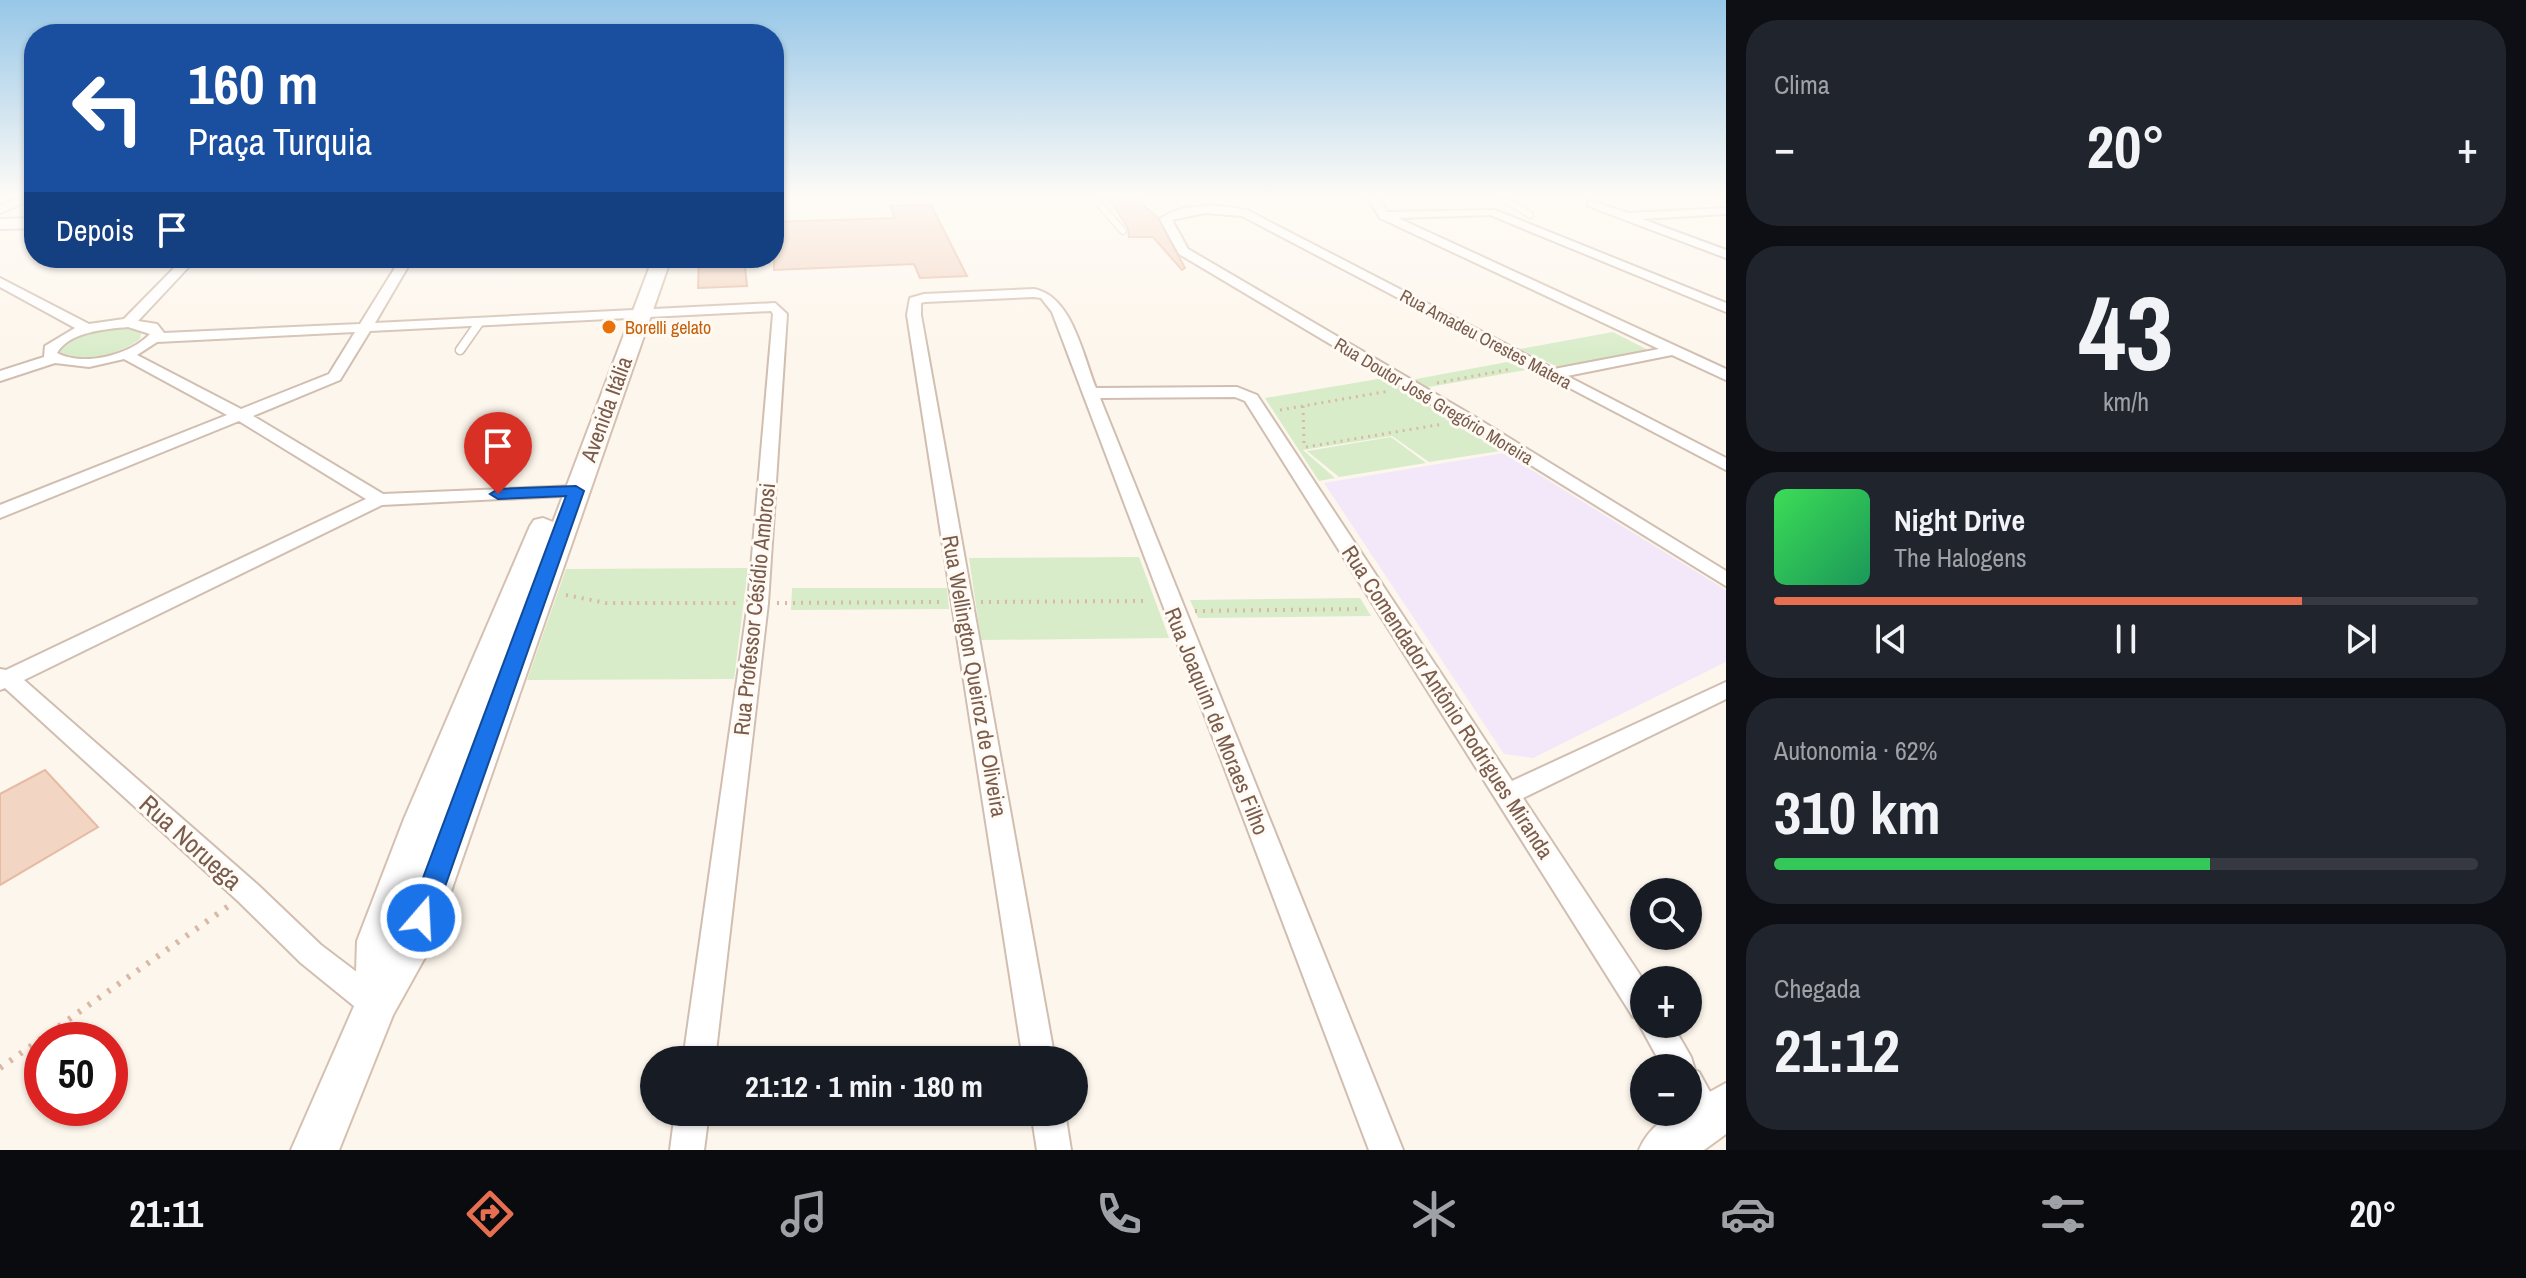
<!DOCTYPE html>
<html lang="pt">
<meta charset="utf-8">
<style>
:root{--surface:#171b24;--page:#20242c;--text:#f1f3f6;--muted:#9ea1a6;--line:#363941;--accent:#e76f51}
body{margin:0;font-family:"Archivo Narrow",sans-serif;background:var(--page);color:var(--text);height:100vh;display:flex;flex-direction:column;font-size:30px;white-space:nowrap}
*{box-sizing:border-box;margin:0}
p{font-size:26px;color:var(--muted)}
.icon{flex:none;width:44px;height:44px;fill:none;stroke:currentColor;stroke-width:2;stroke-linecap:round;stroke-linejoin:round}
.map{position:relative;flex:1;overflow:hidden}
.side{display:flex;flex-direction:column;gap:20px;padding:20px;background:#0d0f14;width:800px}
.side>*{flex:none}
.top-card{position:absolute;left:24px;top:24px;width:760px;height:244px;border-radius:32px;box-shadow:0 2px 6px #0004;background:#1a4fa0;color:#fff;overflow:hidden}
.fabs{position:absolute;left:1630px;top:878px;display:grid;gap:16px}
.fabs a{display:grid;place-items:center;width:72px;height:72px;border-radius:50%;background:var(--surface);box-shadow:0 2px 6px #0004;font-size:40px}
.speed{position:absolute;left:24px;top:1022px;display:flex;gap:16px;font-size:40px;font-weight:700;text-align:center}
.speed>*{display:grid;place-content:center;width:104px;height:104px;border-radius:50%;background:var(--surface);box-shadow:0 2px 6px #0004;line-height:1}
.speed .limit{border:12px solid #d22;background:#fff;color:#111}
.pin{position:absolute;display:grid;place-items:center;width:68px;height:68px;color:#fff;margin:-82px -34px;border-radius:50% 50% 50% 0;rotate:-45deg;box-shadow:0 0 8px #0007}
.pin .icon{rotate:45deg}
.me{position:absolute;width:88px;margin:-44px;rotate:19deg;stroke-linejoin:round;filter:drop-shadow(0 0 6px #0008)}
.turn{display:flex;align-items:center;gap:28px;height:168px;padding:0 32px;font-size:36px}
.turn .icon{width:104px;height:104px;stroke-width:2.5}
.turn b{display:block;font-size:56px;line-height:68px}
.then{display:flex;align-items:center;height:76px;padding:0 32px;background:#0003;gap:16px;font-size:30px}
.big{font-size:60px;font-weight:800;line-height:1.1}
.side .tile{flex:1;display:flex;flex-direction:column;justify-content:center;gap:12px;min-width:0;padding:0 28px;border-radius:32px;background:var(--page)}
.side .dial{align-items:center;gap:0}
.dial b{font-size:104px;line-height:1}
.song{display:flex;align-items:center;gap:24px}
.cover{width:96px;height:96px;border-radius:12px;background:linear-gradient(135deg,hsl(130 70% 55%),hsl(150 70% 35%))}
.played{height:8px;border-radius:4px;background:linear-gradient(90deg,var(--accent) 75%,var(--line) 75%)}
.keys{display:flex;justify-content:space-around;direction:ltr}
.heat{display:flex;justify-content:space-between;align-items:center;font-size:44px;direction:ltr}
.charge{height:12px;border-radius:6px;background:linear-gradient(90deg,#34c759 62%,var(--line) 0)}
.trip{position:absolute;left:640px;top:1046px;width:448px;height:80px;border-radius:40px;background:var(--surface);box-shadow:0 2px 6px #0004;font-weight:800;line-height:80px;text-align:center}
.tabs{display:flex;height:128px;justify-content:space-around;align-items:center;background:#090b0e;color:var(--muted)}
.tabs .icon{width:56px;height:56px}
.tabs .selected{color:var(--accent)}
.tabs b{font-size:36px;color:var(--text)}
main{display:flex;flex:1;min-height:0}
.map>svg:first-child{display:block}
.education{fill:#f3e8fa}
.green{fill:#d8ecc9}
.building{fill:#f3d5c3;stroke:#e6bba3;stroke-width:2}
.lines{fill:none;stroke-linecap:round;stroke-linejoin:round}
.service-far1-casing{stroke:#d1beb0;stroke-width:8}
.service-casing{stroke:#d1beb0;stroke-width:11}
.minor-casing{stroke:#d1beb0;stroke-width:4}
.secondary-casing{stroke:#d6c0b0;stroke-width:4}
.path-far3{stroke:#d9b8a5;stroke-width:2;stroke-dasharray:1 4;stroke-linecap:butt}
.path-far2{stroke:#d9b8a5;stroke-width:3;stroke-dasharray:2 5;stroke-linecap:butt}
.path-far1{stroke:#d9b8a5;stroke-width:4;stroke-dasharray:2 6;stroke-linecap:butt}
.path{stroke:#d9b8a5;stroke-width:6;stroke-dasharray:3 9;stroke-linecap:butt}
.service-far1{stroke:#fff;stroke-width:6}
.service{stroke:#fff;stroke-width:8}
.minor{fill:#fff;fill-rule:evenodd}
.secondary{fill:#fff;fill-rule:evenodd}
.route{fill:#1a73e8;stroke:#114b97;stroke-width:2}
.food-dot{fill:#e8710a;stroke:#fffaf3;stroke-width:3}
.labels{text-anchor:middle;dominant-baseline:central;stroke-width:6;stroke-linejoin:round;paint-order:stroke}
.far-food-label{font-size:18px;fill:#c56008;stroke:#fffaf3;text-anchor:start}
.far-street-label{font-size:18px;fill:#7a5c4d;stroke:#fffaf3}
.street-label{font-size:22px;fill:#7a5c4d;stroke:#fffaf3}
.near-street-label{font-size:26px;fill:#7a5c4d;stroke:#fffaf3}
</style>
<main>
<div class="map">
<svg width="1726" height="1150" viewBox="0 0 1726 1150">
<rect width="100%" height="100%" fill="#fdf6ec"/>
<path class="education" d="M1504 453 1726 590V662L1533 758 1504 754 1324 483Z"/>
<path class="green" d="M126 327 141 333 140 339C122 353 78 368 58 351 71 329 104 329 126 327Z
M1613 332 1650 351 1560 368 1520 349Z
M1507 362 1526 370 1423 388 1411 380Z
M1384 378 1500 451 1429 462 1392 436 1303 450 1335 478 1319 481 1265 398Z
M1391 437 1426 463 1339 477 1307 451Z
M1139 557 1169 638 981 640 969 558Z
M748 568 734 679 527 680 566 569Z
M792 588H947L949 609 791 610Z
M1360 598 1371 616 1198 618 1190 600Z"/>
<path class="building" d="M1134 197 1158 218 1185 268 1182 270 1153 237H1129L1128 228 1109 198Z
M931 205 967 276 920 278 914 264 774 270V222L895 218 890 206Z
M699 258H744L747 286 698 288Z
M45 770 98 827 0 885V794Z"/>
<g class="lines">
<defs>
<path id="service-far1" d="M1092 196 1123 231
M1499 196 1530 215"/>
<path id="service" d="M460 350 479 323"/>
<path id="minor" d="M24 196H34V199L0 213V206Z
M1367 196H1377L1387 212 1495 210 1726 303V312L1490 215 1398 218 1726 369V380L1672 355 1567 376 1726 458V470L1242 216 1205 213 1172 220 1188 249 1475 417 1726 571V586L1463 423 1179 254 1160 219C1184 202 1222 204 1249 211L1554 369 1659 349 1380 218Z
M1592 201 1628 213 1726 208V214L1642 219 1726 250V258L1588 206V202Z
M184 258H197L138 321 157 324 164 333 360 324 401 258H413L375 323 775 303 787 314 768 603 715 1060H683L748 603 773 314 771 311 370 331 340 380 253 416 383 494 576 486 582 487 585 491 582 495 382 505 24 680 258 885 321 945 387 995 391 1005 387 1015 376 1019 365 1015 301 963 238 901 5 688 0 690V669L6 670 366 499 239 421 0 518V505L227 415 124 359 89 367 55 363 0 381V371L44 357 45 346 75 328 0 287V278L89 324 124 319ZM128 327 150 334C130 355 84 367 57 353 69 332 105 329 128 327ZM355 332 329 374 241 409 137 355 157 342Z
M1034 289C1072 296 1083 356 1096 388L1237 387 1257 395 1512 781 1726 682V699L1523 798 1644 981V1024H1672L1691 1057 1695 1070 1699 1072 1725 1119 1720 1131 1708 1136C1680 1124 1688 1095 1688 1068H1663L1639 1024 1641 1020 1633 1017 1245 401 1235 397 1100 398 1403 1150H1369L1052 312 1041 298 1034 297 925 302 921 303V315L1055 1060H1023L907 315 910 298 924 294Z
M675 1112H709L704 1150H670Z
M1031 1112H1065L1071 1150H1037Z"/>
<path id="secondary" d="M34 218V228L0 229V219Z
M653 258H671L433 943 393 1015 339 1150H291L355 1004 357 941 404 819 530 526 534 520 543 518 553 522Z
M1726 1083V1134L1704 1150H1639C1647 1131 1666 1112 1688 1112V1104Z"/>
</defs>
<use href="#service-far1" class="service-far1-casing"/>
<use href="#service" class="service-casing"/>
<use href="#minor" class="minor-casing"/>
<use href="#secondary" class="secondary-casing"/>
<path class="path-far3" d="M794 196 797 212
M1139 196 1156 210"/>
<path class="path-far2" d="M1437 383 1511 369
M1303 406 1304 444
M1280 410 1389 391
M1306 447 1443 424"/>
<path class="path-far1" d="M566 595 606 603H736
M981 602 1148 601
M777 603 940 602
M1195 611 1362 609"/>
<path class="path" d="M0 1068 230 905"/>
<use href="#service-far1" class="service-far1"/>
<use href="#service" class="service"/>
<use href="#minor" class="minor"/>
<use href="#secondary" class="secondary"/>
</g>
<linearGradient id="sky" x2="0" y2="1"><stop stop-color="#97c7e8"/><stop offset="0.55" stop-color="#fefbf6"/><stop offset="1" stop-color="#fefbf6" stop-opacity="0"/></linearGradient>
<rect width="1726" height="356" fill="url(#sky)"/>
<path class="route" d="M576 486 584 491 434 918 431 926 421 929 412 926 408 918 566 496 498 499 490 494 498 489Z"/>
<circle class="food-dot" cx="609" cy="327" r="8"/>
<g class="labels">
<g class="far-food-label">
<text x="625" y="327">Borelli gelato</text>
</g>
<g class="far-street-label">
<text transform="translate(1486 339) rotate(28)">Rua Amadeu Orestes Matera</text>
<text transform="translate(1434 401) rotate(31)">Rua Doutor José Gregório Moreira</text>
</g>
<g class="street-label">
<text transform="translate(606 409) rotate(-70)">Avenida Itália</text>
<text transform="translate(754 609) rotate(-84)">Rua Professor Césídio Ambrosi</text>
<text transform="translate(975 676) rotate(80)">Rua Wellington Queiroz de Oliveira</text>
<text transform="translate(1448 702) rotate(57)">Rua Comendador Antônio Rodrigues Miranda</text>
<text transform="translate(1217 721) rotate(68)">Rua Joaquim de Moraes Filho</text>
</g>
<g class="near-street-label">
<text transform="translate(191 842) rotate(42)">Rua Noruega</text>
</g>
</g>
</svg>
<div class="fabs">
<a><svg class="icon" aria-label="search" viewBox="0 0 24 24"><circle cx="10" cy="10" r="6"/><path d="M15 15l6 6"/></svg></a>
<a>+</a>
<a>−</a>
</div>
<div class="speed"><div class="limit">50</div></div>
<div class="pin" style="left:498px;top:494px;background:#d93025"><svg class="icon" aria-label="arrive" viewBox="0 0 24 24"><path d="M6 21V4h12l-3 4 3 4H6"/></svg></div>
<svg class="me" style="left:421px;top:918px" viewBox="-20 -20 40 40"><circle r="17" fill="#1a73e8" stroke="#fff" stroke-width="3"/><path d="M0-11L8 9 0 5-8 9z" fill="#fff"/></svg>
<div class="trip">21:12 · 1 min · 180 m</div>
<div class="top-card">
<div class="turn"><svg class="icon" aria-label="left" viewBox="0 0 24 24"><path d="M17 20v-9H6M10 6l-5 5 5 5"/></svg><div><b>160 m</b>Praça Turquia</div></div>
<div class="then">Depois<svg class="icon" aria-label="arrive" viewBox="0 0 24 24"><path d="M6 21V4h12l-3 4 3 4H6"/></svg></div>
</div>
</div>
<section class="side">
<div class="tile"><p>Clima</p>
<div class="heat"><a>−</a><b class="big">20°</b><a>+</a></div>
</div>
<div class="tile dial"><b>43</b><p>km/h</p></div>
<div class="tile">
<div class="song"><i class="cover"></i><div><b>Night Drive</b><p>The Halogens</p></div></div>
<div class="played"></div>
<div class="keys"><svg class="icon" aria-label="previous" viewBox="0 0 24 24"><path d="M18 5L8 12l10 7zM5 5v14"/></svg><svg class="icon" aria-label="pause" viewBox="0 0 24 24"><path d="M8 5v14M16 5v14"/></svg><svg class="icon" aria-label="next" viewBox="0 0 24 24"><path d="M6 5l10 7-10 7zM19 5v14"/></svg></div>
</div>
<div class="tile"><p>Autonomia · 62%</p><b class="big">310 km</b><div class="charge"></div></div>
<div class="tile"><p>Chegada</p><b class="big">21:12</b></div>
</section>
</main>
<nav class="tabs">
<b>21:11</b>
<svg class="icon selected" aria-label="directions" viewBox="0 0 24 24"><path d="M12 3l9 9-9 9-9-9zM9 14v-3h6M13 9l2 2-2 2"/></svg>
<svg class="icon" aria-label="music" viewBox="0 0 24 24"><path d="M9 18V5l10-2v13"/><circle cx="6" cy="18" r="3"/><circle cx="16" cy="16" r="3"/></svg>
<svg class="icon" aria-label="phone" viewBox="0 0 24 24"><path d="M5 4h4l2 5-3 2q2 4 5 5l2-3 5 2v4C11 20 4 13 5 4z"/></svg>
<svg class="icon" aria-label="climate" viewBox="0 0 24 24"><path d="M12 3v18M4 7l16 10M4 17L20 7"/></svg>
<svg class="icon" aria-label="car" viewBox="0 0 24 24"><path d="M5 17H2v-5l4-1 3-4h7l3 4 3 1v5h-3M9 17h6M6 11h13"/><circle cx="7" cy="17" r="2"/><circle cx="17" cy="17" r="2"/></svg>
<svg class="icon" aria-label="filters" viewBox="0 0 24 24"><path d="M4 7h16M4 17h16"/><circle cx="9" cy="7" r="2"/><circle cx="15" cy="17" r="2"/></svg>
<b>20°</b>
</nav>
